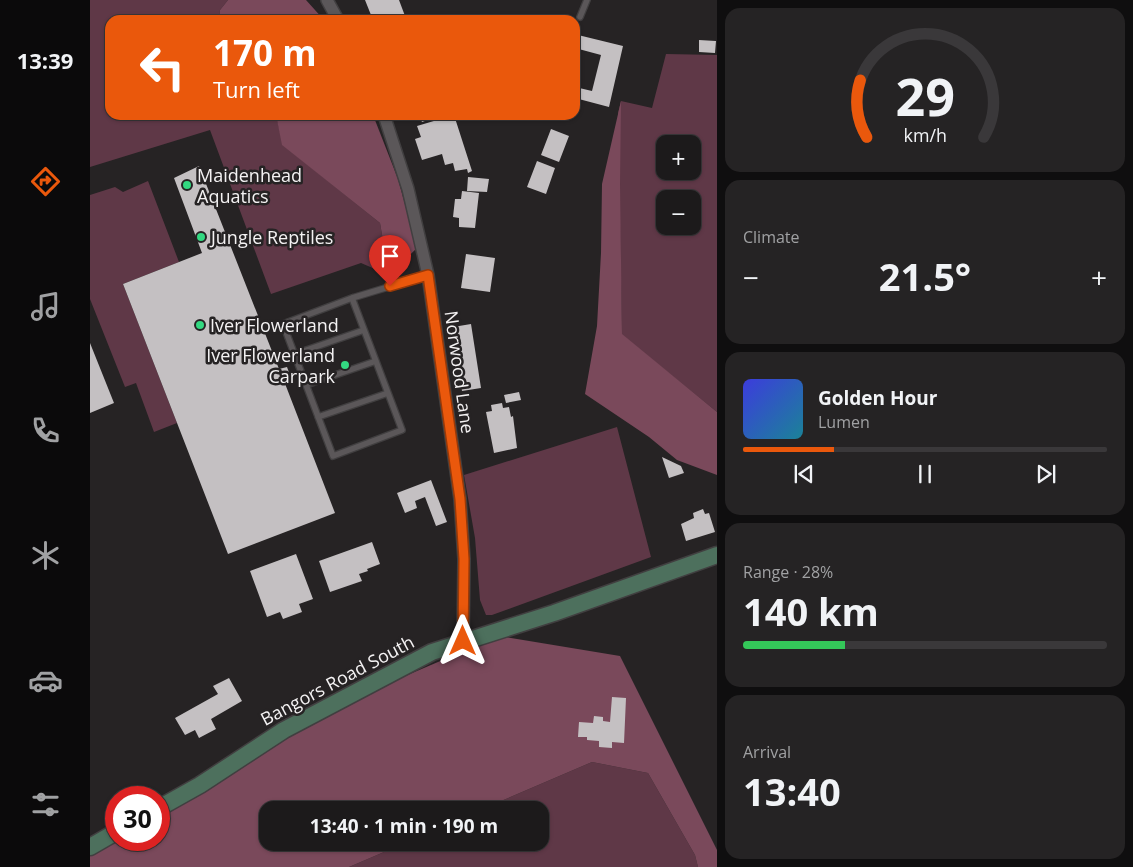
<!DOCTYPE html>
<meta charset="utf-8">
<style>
:root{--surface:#1c1a1b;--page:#252324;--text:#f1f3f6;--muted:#a0a1a3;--line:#3a383a;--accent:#ea580c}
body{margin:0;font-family:"Open Sans",sans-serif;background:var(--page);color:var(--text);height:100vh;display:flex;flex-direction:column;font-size:19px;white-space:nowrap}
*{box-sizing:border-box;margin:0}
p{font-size:16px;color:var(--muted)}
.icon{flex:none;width:28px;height:28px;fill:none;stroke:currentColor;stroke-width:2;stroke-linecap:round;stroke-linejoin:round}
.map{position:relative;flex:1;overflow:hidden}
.details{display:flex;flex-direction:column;gap:8px;padding:8px;background:#0f0e0f;width:416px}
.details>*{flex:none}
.hud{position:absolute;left:15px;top:15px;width:475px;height:105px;border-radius:15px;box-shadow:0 1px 4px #0004,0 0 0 1px var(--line);background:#ea580c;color:#fff;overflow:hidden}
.fabs{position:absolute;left:566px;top:135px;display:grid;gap:10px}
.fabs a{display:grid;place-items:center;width:45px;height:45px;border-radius:10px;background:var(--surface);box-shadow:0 1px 4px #0004,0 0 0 1px var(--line);font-size:25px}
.speed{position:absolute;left:15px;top:786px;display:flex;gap:10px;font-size:25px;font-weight:700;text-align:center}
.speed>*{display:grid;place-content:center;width:65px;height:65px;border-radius:50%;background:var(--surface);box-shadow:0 1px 4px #0004,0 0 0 1px var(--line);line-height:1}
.speed .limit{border:8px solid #d22;background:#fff;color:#111}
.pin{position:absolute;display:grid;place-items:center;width:42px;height:42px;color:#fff;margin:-51px -21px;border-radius:50% 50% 50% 0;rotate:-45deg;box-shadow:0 0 5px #0007}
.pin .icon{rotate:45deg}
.me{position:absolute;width:55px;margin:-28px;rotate:0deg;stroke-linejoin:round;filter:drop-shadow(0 0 4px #0008)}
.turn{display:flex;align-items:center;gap:18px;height:105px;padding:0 25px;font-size:22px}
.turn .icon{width:65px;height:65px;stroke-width:2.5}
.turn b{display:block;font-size:35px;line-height:42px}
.big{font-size:38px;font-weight:700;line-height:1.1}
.details .tile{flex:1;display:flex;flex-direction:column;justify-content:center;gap:8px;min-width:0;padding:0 18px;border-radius:15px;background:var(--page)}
.details .dial{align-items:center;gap:0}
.dial svg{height:130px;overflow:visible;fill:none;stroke:var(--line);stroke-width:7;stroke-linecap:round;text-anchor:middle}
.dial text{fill:var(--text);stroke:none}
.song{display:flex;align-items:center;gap:15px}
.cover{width:60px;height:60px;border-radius:8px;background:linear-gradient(135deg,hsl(240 70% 55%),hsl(190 70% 35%))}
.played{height:5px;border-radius:2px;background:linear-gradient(90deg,var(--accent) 25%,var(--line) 25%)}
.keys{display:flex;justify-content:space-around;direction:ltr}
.heat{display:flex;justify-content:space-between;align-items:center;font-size:28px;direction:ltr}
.charge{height:8px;border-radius:4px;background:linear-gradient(90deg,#34c759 28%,var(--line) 0)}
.trip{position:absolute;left:169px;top:801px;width:290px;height:50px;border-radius:15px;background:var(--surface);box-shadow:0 1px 4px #0004,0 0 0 1px var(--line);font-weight:700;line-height:50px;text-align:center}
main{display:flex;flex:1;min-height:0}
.tab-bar{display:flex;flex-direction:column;width:90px;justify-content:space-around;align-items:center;background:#0b0a0b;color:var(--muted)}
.tab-bar .icon{width:35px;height:35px}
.tab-bar .on{color:var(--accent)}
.tab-bar b{font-size:22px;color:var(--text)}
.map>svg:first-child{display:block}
.green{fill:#5f3847;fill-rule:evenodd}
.forest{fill:#7a495b}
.building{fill:#c4c0c2}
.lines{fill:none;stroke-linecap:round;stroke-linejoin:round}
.lane-casing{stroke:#413f40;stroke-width:8}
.street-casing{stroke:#413f40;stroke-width:14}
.secondary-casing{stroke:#413f40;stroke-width:19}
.lane{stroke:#5b5759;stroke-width:5.5}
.street{stroke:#5b5759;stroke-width:11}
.secondary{stroke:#4d705d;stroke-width:16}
.route-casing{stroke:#983908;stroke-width:12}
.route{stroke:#ea580c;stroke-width:9}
.poi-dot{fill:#33d881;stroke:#262324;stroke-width:2}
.labels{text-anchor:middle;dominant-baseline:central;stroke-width:5;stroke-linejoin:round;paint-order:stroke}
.poi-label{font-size:18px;fill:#f4f2f3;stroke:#262324;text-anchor:start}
.street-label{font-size:18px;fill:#f4f2f3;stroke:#262324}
</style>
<main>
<nav class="tab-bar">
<b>13:39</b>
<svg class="icon on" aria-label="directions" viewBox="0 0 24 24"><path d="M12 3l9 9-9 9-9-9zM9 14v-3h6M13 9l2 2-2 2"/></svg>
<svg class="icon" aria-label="music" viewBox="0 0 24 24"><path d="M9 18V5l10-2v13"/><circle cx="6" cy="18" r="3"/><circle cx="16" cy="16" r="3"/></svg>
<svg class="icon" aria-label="phone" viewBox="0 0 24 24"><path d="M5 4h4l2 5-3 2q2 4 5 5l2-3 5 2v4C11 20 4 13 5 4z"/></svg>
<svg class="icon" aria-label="climate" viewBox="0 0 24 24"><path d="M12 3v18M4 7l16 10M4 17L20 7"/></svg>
<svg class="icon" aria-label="car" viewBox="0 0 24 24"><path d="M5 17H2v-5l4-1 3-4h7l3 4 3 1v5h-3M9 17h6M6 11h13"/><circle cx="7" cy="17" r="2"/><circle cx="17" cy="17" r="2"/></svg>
<svg class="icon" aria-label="filters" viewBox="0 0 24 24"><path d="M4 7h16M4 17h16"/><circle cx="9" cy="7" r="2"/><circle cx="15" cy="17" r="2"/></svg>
</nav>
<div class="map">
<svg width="627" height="867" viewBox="0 0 627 867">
<rect width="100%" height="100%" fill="#262324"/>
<path class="green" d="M0 0H138L130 10 129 20H20V115H186L193 145 290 223 299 275 271 263 181 294 120 130 0 167Z
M576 54 627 55V412L532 335 528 113 531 101 562 108ZM575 144H602V171H575ZM575 199H602V226H575Z
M58 181 89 262 33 284 87 423 64 432 46 383 35 387 0 299V195L25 187 33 192Z
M527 427 561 557 402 615H396L390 600 385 538 374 475Z
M502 762 558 773 605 855 608 867H259L315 843 450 842V810H390Z"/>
<path class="forest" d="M138 0H216L234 20H129L130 10Z
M531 101 530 184 532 334 627 412V475L587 460 559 437 495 394 507 326 511 253 512 184Z
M186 115H283L308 179 327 248 299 275 290 223 192 145Z
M409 636 530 656 627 850V867H608L605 855 558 773 502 762 390 810H178V842L315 843 259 867H0V855L27 840H69V808L226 714Z"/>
<path class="building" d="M275 0H309L315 16 306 20H283Z
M488 35 533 46 519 107 485 98V87L502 91 511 55 485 48Z
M609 40 626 41 625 53 609 52Z
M329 115H352L332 122Z
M364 115 382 171 378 173 377 169 365 171 363 163 355 165 352 154 332 160 325 139 331 137 327 126Z
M461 129 479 136 469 162 451 155Z
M447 161 465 168 456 194 437 187Z
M109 166 189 369 197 367 201 378 194 381 245 513 138 554 33 284 112 253 84 178Z
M378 177 399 179 397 192 377 191Z
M372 191 389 193 385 228 369 227V218L363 217 365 199H371Z
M376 254 405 258 400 292 371 288Z
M381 324 391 388 372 391 363 327Z
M0 343 24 403 0 413Z
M429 392 431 400 416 403 414 395Z
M412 403 413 408 419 407 421 417 423 416 427 448 404 453 396 412 402 411 401 405Z
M572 457 591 466 594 473 579 478Z
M341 480 357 522 346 526 335 497 325 501 327 508 315 513 307 493Z
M613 509 615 514 619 513 625 532 596 541 591 524 604 518 603 513Z
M282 542 290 564 277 569 278 571 269 574 272 581 240 592 229 561Z
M206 554 223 599 209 604 212 612 193 619 190 612 177 617 160 571Z
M139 678 152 701 121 719 126 729 109 738 105 730 95 735 85 718 128 694 123 686Z
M522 697 536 698 534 743 522 742V748L509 747V741L497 740V737H488L489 722 503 723 504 716 513 717V721L520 722Z"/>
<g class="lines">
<defs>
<path id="lane" d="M490 17 497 0
M262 298 312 430 243 456 193 324Z
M262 298 338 275
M205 354 274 330
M216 385 286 361
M228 417 298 393"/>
<path id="street" d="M237 0 248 20
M294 115 318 189 338 275 370 499 374 559 373 641"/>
<path id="secondary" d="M69 808 110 785 194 730 342 652 464 613 627 555
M0 847 26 832"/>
</defs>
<use href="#lane" class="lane-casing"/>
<use href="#street" class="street-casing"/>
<use href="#secondary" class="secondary-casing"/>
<use href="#lane" class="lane"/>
<use href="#street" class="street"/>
<use href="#secondary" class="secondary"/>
</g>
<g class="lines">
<defs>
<path id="route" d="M300 286 338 275 370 499 374 559 373 641"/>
</defs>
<use href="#route" class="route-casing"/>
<use href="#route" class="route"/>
</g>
<g class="poi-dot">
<circle cx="97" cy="185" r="5"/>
<circle cx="111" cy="237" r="5"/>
<circle cx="110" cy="325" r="5"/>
<circle cx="255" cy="365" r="5"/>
</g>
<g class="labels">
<g class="poi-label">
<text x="107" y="175">Maidenhead<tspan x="107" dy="21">Aquatics</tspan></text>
<text x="121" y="237">Jungle Reptiles</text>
<text x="120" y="325">Iver Flowerland</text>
<text x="245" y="355" text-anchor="end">Iver Flowerland<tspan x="245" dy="21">Carpark</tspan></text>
</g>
<g class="street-label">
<text transform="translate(370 372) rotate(82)">Norwood Lane</text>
<text transform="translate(247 680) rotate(-28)">Bangors Road South</text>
</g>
</g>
</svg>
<div class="fabs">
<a>+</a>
<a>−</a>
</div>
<div class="speed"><div class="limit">30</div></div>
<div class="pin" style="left:300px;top:286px;background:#d93025"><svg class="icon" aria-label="arrive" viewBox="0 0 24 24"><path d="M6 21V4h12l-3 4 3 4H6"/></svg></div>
<svg class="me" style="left:373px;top:641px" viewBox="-20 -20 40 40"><path d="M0-17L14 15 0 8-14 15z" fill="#ea580c" stroke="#fff" stroke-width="4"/></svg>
<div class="trip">13:40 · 1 min · 190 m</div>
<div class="hud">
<div class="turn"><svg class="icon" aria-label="left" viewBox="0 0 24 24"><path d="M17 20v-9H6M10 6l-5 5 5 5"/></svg><div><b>170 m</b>Turn left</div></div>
</div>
</div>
<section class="details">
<div class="tile dial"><svg viewBox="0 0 100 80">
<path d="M14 69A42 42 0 1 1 86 69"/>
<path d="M14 69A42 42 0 0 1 10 34" stroke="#ea580c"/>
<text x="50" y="56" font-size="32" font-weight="700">29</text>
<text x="50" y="72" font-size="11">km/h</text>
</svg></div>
<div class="tile"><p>Climate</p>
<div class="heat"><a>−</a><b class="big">21.5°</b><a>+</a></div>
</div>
<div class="tile">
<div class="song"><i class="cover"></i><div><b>Golden Hour</b><p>Lumen</p></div></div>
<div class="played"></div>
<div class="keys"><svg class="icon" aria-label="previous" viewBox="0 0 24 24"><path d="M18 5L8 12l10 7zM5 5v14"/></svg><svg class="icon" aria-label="pause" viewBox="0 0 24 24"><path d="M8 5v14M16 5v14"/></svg><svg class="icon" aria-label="next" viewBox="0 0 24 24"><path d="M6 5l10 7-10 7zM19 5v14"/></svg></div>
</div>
<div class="tile"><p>Range · 28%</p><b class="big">140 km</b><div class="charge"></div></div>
<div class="tile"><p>Arrival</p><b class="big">13:40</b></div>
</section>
</main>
